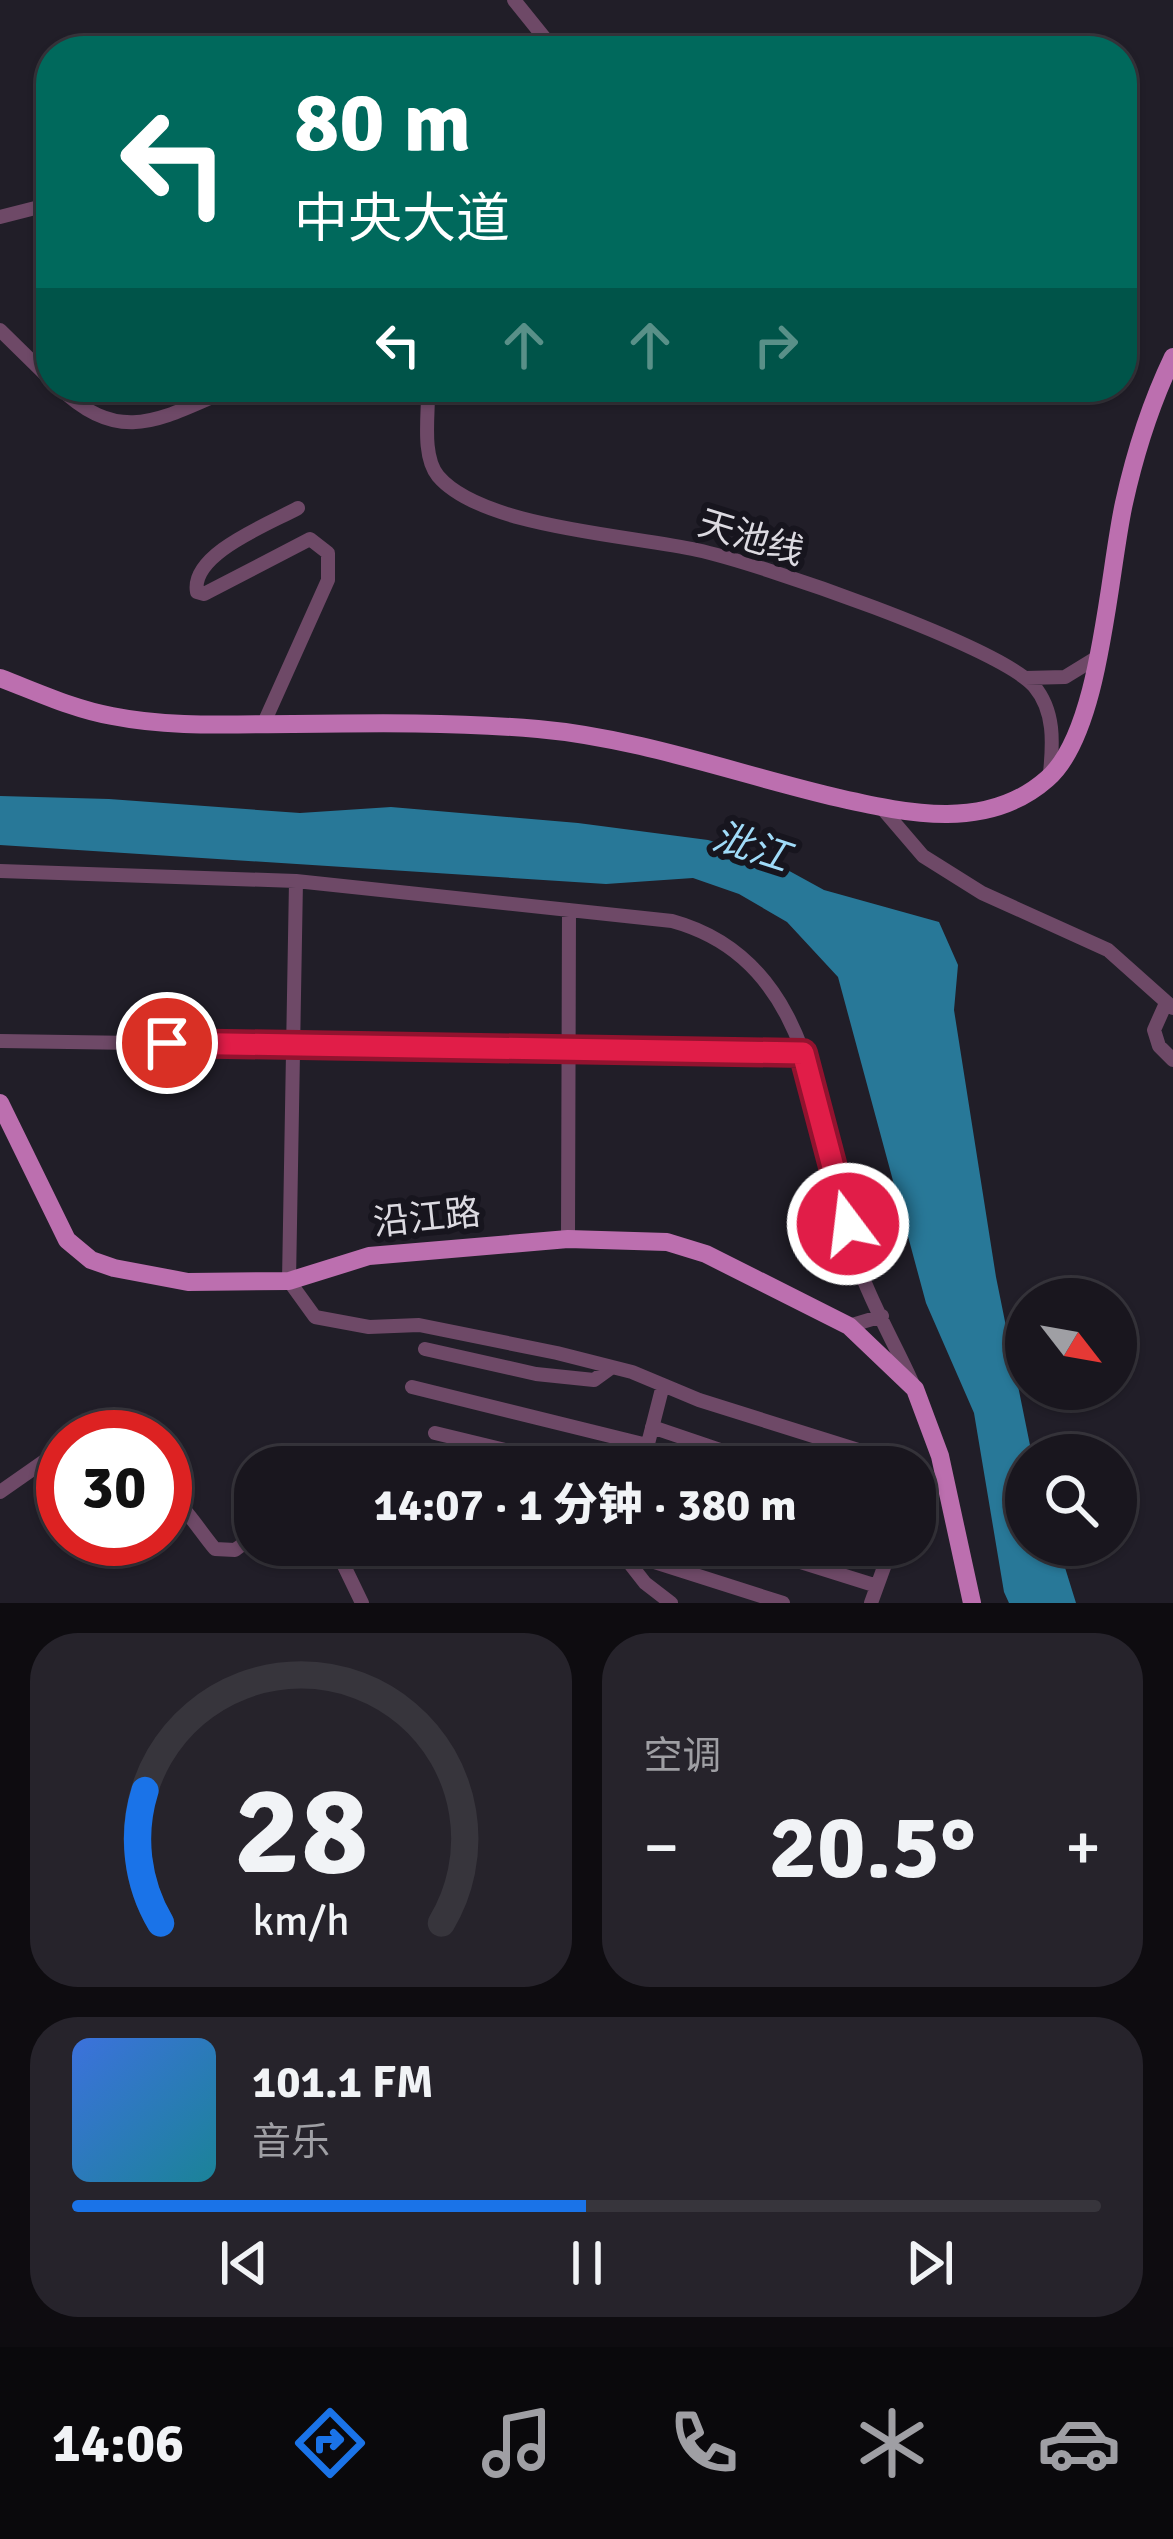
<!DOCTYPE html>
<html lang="zh">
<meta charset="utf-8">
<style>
:root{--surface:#19161e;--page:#26232b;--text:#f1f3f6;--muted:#9f9fa4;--line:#37353c;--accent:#1a73e8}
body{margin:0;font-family:Signika,"Noto Sans SC",sans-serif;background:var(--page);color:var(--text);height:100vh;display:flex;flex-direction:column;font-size:45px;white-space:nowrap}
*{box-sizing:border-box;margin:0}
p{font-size:39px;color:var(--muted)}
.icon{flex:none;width:66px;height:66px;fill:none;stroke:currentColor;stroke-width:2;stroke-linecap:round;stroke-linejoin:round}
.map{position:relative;height:1603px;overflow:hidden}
.panel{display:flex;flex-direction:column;gap:30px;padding:30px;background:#0e0c10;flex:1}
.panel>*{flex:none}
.top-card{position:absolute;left:36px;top:36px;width:1101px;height:366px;border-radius:48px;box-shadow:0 3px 9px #0004,0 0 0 3px var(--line);background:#00695c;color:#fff;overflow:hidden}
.needle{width:78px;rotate:121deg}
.controls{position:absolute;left:1005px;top:1278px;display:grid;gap:24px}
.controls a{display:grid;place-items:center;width:132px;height:132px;border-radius:50%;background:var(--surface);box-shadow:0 3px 9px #0004,0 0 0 3px var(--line);font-size:60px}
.speed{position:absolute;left:36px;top:1410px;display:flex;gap:24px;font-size:60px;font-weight:700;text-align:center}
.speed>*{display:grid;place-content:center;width:156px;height:156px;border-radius:50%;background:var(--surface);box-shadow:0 3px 9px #0004,0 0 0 3px var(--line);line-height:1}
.speed .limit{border:18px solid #d22;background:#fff;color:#111}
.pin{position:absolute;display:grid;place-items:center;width:102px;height:102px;color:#fff;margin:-51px;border:6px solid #fff;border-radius:50%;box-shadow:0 3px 12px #0007}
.me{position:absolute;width:132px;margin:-66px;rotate:345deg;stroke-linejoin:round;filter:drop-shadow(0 0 9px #0008)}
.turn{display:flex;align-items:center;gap:42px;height:252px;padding:0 60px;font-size:54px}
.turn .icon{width:156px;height:156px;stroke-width:2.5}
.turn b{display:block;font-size:84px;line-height:102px}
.lanes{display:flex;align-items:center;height:114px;padding:0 60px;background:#0003;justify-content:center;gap:60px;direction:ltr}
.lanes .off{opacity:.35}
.big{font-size:90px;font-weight:800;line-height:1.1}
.panel .tile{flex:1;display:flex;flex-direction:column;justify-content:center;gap:18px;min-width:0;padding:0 42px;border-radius:48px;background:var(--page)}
.panel .dial{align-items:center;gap:0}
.dial svg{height:312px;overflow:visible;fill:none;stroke:var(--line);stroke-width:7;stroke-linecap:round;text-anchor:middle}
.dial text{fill:var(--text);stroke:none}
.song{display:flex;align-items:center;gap:36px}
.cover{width:144px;height:144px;border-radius:18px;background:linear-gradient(135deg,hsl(220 70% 55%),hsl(190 70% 35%))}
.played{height:12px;border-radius:6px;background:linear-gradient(90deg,var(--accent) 50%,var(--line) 50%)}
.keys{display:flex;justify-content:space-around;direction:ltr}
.heat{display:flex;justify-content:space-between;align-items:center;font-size:66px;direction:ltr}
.panel .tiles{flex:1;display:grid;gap:30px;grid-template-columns:1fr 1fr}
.tile:last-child{grid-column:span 2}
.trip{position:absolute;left:234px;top:1446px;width:702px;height:120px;border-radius:48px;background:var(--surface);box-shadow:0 3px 9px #0004,0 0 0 3px var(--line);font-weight:800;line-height:120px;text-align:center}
.menu{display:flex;height:192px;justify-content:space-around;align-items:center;background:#0a090c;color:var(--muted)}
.menu .icon{width:84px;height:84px}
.menu .current{color:var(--accent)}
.menu b{font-size:54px;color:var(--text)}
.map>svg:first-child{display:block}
.water{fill:#287898}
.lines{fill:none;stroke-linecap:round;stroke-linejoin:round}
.minor{stroke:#6e4967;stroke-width:14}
.major{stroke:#bc6faf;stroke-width:18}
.route-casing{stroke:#92132f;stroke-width:30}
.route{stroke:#e11d48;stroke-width:21}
.labels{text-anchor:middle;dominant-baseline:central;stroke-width:12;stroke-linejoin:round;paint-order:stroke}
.street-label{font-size:36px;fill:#dcdae1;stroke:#17151e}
.water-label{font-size:39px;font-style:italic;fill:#a0dbf8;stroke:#17151e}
</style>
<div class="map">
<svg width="1173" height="1603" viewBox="0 0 1173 1603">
<rect width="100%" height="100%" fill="#211e28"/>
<path class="water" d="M0 796 109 799 300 813 391 807 578 823 708 840 762 856 824 890 939 922 958 965 954 1010 996 1277 1032 1455H1026V1545H1058L1076 1603H1009L1004 1592 974 1413 926 1303 838 977 787 922 739 894 693 878 606 884 0 845Z"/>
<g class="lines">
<path class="minor" d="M514 0 555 51
M0 217 51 204
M0 330 51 380
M59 387C123 450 166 415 236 387
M428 387C429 413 421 455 438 476 482 528 631 535 697 550 758 563 997 645 1034 686 1055 711 1053 743 1050 773
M1025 678 1065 677 1096 658
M263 725 328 580V553L310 539 204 594 197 592C190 554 269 524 298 508
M881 807 923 856 982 893 1108 950 1173 1008
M0 871 296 881 672 921C825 963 816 1141 858 1265 872 1305 895 1344 912 1382
M296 881 289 1281 315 1317 369 1327 419 1325 557 1353 632 1372 699 1400 874 1455 892 1467
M1166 1003 1154 1030 1159 1046 1173 1060
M0 1041 803 1053
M568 1239 569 910
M849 1326 882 1316
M425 1349 536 1374 594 1380 612 1367
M412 1387 647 1445
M652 1427 770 1467
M435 1433 576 1467
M642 1467 663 1385
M0 1492 63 1448
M165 1493C182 1501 201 1533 215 1549L235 1550 255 1535
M334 1545 362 1603
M746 1545 877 1586
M873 1545 890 1551
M620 1551 783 1603
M620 1551 645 1583 671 1603
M871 1603 892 1545"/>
<path class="major" d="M0 678C37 692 73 709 112 716 172 728 232 724 293 724 374 723 457 722 538 729 640 738 740 775 839 798 909 814 988 831 1047 779 1101 733 1108 575 1124 503 1135 453 1151 403 1173 357
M0 1103 67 1240 91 1260 114 1268 188 1282 289 1281 369 1256 568 1239 667 1242 706 1254 849 1326 915 1389 940 1456 972 1603"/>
</g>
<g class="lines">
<defs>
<path id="route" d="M167 1043 803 1053 848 1224"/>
</defs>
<use href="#route" class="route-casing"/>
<use href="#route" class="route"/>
</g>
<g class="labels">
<g class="street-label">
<text transform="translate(751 538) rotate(17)">天池线</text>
<text transform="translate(427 1218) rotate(-6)">沿江路</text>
</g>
<g class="water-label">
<text transform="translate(751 847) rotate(18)">沘江</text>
</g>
</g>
</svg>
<div class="controls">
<a><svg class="needle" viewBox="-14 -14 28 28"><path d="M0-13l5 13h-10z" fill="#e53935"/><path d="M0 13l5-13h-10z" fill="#9f9fa4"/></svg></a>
<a><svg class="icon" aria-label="search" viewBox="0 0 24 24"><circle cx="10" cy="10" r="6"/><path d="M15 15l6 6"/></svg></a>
</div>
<div class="speed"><div class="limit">30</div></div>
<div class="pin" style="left:167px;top:1043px;background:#d93025"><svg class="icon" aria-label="arrive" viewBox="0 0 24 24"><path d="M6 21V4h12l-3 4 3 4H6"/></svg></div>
<svg class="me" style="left:848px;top:1224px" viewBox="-20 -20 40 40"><circle r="17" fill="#e11d48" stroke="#fff" stroke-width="3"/><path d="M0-11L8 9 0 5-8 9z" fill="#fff"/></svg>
<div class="trip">14:07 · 1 分钟 · 380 m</div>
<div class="top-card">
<div class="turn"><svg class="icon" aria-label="left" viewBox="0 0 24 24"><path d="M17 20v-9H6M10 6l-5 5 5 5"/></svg><div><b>80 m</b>中央大道</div></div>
<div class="lanes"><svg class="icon" aria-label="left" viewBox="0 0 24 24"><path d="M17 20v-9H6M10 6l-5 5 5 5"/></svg><svg class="icon off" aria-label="ahead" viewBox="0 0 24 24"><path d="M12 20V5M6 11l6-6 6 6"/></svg><svg class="icon off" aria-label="ahead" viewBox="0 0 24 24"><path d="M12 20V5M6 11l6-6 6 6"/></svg><svg class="icon off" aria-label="right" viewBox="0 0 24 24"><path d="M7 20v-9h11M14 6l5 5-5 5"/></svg></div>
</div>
</div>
<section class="panel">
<div class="tiles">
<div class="tile dial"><svg viewBox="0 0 100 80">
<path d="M14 69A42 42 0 1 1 86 69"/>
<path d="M14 69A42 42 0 0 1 10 35" stroke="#1a73e8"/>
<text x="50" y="56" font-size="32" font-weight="700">28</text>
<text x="50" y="72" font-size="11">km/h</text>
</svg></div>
<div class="tile"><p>空调</p>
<div class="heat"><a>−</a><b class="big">20.5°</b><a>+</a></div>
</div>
<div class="tile">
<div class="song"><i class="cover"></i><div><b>101.1 FM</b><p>音乐</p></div></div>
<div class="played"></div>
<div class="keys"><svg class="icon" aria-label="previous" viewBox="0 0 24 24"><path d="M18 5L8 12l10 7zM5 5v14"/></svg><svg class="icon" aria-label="pause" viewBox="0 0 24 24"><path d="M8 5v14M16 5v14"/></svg><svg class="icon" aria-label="next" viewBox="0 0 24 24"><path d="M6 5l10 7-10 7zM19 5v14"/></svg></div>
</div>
</div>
</section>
<nav class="menu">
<b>14:06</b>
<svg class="icon current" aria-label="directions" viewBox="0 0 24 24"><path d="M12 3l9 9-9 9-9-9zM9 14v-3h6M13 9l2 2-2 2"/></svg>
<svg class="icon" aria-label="music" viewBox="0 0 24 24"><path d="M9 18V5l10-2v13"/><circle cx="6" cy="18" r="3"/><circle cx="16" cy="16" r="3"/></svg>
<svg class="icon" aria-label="phone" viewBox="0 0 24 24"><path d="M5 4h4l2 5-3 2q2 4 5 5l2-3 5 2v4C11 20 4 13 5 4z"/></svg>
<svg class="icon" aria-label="climate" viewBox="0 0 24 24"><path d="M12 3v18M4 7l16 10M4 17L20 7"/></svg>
<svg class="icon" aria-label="car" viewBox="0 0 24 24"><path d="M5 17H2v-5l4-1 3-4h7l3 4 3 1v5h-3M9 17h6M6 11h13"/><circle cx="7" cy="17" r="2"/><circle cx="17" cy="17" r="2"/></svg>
</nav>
